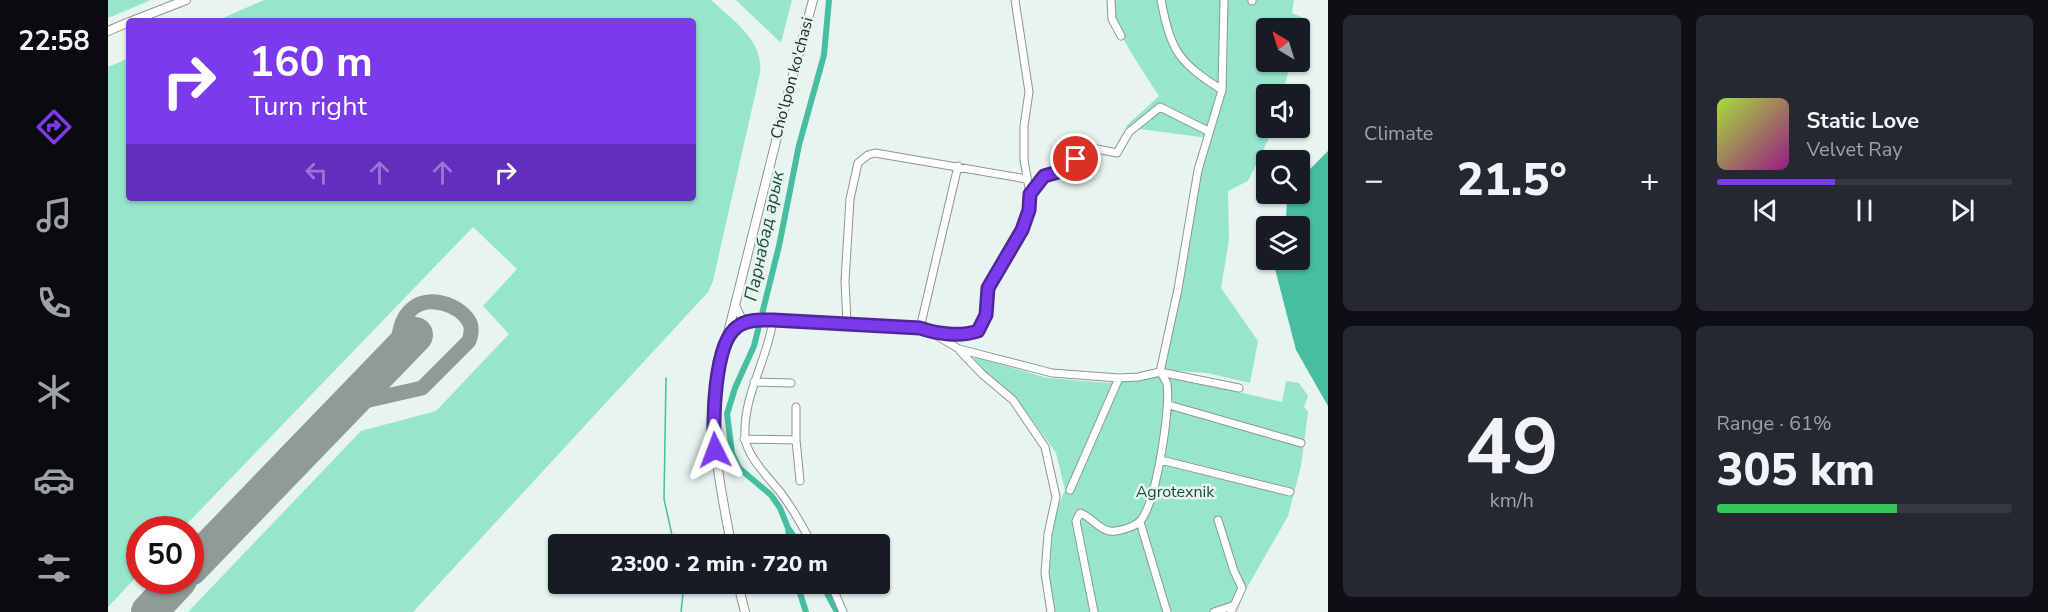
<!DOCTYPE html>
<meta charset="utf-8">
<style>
:root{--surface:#171b24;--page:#242831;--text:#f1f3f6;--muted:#9ea1a6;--line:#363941;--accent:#7c3aed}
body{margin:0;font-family:"Nunito Sans",sans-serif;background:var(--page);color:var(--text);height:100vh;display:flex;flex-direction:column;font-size:22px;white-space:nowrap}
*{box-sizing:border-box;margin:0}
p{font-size:20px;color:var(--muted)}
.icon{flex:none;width:33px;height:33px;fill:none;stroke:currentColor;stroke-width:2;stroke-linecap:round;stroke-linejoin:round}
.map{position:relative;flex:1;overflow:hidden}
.side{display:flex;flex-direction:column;gap:15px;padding:15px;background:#0d0f14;width:720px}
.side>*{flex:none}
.guide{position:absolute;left:18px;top:18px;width:570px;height:183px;border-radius:6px;box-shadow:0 2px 4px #0004;background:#7c3aed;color:#fff;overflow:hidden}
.needle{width:39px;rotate:322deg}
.buttons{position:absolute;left:1148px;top:18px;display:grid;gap:12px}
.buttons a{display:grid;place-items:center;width:54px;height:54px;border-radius:6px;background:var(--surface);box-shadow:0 2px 4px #0004;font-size:30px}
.speed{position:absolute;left:18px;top:516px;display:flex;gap:12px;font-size:30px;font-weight:700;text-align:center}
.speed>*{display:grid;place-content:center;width:78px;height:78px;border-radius:50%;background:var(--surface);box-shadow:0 2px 4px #0004;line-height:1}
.speed .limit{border:9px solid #d22;background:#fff;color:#111}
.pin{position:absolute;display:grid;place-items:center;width:51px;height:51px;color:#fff;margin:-26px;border:3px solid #fff;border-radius:50%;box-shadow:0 2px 6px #0007}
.me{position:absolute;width:66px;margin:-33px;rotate:357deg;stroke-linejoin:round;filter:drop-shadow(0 0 4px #0008)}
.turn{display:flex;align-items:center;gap:21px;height:126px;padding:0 24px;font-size:27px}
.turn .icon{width:78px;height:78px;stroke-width:2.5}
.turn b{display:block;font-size:42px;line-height:51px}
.lanes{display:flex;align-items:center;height:57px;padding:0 24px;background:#0003;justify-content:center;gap:30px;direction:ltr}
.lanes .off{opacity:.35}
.big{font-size:45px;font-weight:800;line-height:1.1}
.side .tile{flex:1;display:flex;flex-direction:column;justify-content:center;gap:9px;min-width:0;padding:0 21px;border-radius:9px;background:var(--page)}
.side .dial{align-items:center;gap:0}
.dial b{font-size:78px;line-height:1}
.song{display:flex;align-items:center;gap:18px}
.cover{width:72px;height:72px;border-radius:9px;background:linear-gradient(135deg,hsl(80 70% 55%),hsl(310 70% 35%))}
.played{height:6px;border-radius:3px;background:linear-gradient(90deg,var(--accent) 40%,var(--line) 40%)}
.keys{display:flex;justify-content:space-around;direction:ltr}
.heat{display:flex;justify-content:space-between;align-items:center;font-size:33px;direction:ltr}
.charge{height:9px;border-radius:4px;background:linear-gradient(90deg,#34c759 61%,var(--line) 0)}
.side .tiles{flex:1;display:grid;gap:15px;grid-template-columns:repeat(2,1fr)}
.trip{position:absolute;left:440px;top:534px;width:342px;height:60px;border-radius:6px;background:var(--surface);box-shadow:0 2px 4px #0004;font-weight:800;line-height:60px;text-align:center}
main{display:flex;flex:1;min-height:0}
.menu{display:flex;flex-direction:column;width:108px;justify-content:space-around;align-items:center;background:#090b0e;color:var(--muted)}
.menu .icon{width:42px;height:42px}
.menu .active{color:var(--accent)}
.menu b{font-size:27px;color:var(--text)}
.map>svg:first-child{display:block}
.green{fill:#97e5cc}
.water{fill:#46be9f}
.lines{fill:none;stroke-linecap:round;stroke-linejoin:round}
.stream{stroke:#46be9f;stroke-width:1.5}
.canal{stroke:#46be9f;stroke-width:6}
.taxiway{stroke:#909a96;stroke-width:15}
.runway{stroke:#909a96;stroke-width:36}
.minor-casing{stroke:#8b9692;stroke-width:9}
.major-casing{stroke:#8b9692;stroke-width:10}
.minor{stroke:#fff;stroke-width:7}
.major{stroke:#fff;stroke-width:8}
.route-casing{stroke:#51269a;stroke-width:15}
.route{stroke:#7c3aed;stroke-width:10}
.labels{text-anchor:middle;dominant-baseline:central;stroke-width:5;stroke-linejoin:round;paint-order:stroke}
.street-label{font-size:16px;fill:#232826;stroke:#e7f4ef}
.park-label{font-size:16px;fill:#1c4e40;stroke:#e7f4ef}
.water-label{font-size:18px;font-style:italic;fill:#1d4f41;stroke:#e7f4ef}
</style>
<main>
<nav class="menu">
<b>22:58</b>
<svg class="icon active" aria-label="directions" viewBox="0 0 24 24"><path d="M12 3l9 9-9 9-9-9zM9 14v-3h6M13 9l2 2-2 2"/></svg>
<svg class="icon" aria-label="music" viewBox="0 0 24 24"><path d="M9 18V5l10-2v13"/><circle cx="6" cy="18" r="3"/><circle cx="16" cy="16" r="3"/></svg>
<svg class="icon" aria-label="phone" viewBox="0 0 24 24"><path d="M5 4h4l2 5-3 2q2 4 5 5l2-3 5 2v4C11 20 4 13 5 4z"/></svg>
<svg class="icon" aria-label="climate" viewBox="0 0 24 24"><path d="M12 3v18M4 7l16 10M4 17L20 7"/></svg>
<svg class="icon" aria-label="car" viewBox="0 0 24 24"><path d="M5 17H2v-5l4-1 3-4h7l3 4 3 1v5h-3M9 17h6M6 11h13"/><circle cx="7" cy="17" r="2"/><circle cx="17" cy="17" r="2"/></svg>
<svg class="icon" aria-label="filters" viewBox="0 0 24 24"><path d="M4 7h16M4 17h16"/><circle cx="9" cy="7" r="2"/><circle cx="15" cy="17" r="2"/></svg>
</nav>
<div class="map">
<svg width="1220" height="612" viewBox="0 0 1220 612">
<rect width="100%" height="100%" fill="#e7f4ef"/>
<path class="green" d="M0 0H43L0 18Z
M156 0H603C624 20 656 40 652 73L605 281 600 292 305 612H80L253 431 328 411 401 334 375 306 409 269 365 227 74 529 32 530 31 574 0 607V67L21 58V198H585V21H108Z
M628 0H684L673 43Z
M1001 0H1186L1184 13 1198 19 1191 39V28H1158V62H1183L1174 94H1158V128H1166L1140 181 1120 191 1121 240 1113 288 1150 341 1142 383 1099 373 1056 370 1100 138 1017 127 1051 96C1035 71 1005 29 1001 0Z
M868 357 939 378 1002 383 1013 378 1062 376 1174 402 1178 381 1191 383 1200 396 1196 407 1200 412 1193 466 1180 516 1125 612H947L943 603 940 574 941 541 948 511 957 490 948 453 915 407 865 362Z"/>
<path class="water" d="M1220 151V406L1188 350 1167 269 1169 260H1191V226H1176C1180 215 1177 204 1181 194H1191V180Z"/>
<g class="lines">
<path class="stream" d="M558 378 556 499 566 544
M573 612 576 584"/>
<path class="canal" d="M680 528 682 544
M691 544 680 528 672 508 663 495 631 468 624 453 619 414 627 388 646 346 671 246 691 145 716 55 721 0
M689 584 698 612
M714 584 729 612"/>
<path class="taxiway" d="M233 412 248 403 314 388 361 341C363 335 364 328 362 323 352 304 321 295 305 308 288 322 294 339 284 358"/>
<path class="runway" d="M82 568 307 335
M41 612 71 580"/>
<defs>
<path id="minor" d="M1003 0 1004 19 1013 36
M1053 0C1063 51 1070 62 1114 90
M1144 1V0
M922 194 936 176 950 172 968 159 979 147 1009 153 1021 132 1052 107 1100 131
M665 320C660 359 635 395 637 436 637 455 662 479 673 493 685 509 695 527 704 544
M644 321 739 323 812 328 824 332 861 334 870 331 878 315 880 288 906 244 921 210 922 194 916 160V126L921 92 907 0
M739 323 737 281 742 199 750 163 760 155 767 153 919 179
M812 328 850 166
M826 334 851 349 944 373 1011 378 1030 377 1052 372 1131 388
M621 337 629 326 644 321 633 317 628 306
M852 351 874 374 905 400 937 447 948 497 940 534 937 573 943 612
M646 382 683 383
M1061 405 1193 443
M688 407V440L692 481
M636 439 688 440
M1053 460 1182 492
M962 490 1011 378
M1110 520 1126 571 1134 588 1123 612
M1032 522 1059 612
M723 584 735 612
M986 612 968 521 972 513C985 517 993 534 1008 531 1016 530 1028 526 1033 520 1048 502 1063 408 1059 384 1058 380 1055 376 1052 372L1070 289 1090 170 1114 90 1116 0
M1106 612 1124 606"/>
<path id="major" d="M24 21 78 0
M0 31 21 22
M623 544C612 483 599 432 611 369L676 109 705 0
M630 584 637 612"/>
</defs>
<use href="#minor" class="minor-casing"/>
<use href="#major" class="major-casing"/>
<use href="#minor" class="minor"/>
<use href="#major" class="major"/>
</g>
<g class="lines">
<defs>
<path id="route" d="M607 450C604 424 606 343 629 327 639 319 653 320 665 320L812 328C829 334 852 337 870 331L878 315 880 288 914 230 921 210 922 194 936 176 950 172 968 159"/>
</defs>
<use href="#route" class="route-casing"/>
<use href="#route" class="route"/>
</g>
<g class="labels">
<g class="street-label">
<text transform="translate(684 78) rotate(-75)">Cho'lpon ko'chasi</text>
</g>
<g class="park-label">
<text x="1067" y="492">Agrotexnik</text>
</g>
<g class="water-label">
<text transform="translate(656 236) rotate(-78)">Парнабад арык</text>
</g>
</g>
</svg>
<div class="buttons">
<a><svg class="needle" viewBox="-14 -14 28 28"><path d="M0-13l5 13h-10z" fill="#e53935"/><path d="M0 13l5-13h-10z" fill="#9ea1a6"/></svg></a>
<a><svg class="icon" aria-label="sound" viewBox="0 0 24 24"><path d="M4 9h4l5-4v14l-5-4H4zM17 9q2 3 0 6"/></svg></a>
<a><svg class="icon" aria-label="search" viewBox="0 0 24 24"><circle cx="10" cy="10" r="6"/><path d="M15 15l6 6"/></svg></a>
<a><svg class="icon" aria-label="layers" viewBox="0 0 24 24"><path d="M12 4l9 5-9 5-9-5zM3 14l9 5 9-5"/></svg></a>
</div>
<div class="speed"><div class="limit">50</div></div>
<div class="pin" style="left:968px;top:159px;background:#d93025"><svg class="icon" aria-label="arrive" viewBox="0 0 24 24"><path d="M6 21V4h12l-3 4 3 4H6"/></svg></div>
<svg class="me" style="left:607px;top:450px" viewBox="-20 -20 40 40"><path d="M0-17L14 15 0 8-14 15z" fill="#7c3aed" stroke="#fff" stroke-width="4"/></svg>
<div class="trip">23:00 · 2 min · 720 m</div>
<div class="guide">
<div class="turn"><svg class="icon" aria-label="right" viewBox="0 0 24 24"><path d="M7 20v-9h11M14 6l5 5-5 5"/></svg><div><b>160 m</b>Turn right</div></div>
<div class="lanes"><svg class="icon off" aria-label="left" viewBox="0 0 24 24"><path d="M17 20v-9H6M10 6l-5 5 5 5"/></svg><svg class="icon off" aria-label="ahead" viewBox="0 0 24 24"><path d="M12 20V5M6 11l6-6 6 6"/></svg><svg class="icon off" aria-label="ahead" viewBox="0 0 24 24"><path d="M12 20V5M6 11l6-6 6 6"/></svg><svg class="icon" aria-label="right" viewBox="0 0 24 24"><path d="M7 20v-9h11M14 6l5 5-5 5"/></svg></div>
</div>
</div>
<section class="side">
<div class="tiles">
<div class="tile"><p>Climate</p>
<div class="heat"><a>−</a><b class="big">21.5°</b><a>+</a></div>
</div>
<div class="tile">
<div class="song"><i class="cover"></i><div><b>Static Love</b><p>Velvet Ray</p></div></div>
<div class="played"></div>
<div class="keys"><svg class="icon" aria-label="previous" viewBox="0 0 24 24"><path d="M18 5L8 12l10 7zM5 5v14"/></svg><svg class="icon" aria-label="pause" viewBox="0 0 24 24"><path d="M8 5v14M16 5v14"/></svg><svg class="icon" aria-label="next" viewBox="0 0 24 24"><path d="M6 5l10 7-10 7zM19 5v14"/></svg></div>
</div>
<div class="tile dial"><b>49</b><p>km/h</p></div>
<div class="tile"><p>Range · 61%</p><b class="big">305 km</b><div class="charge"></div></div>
</div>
</section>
</main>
